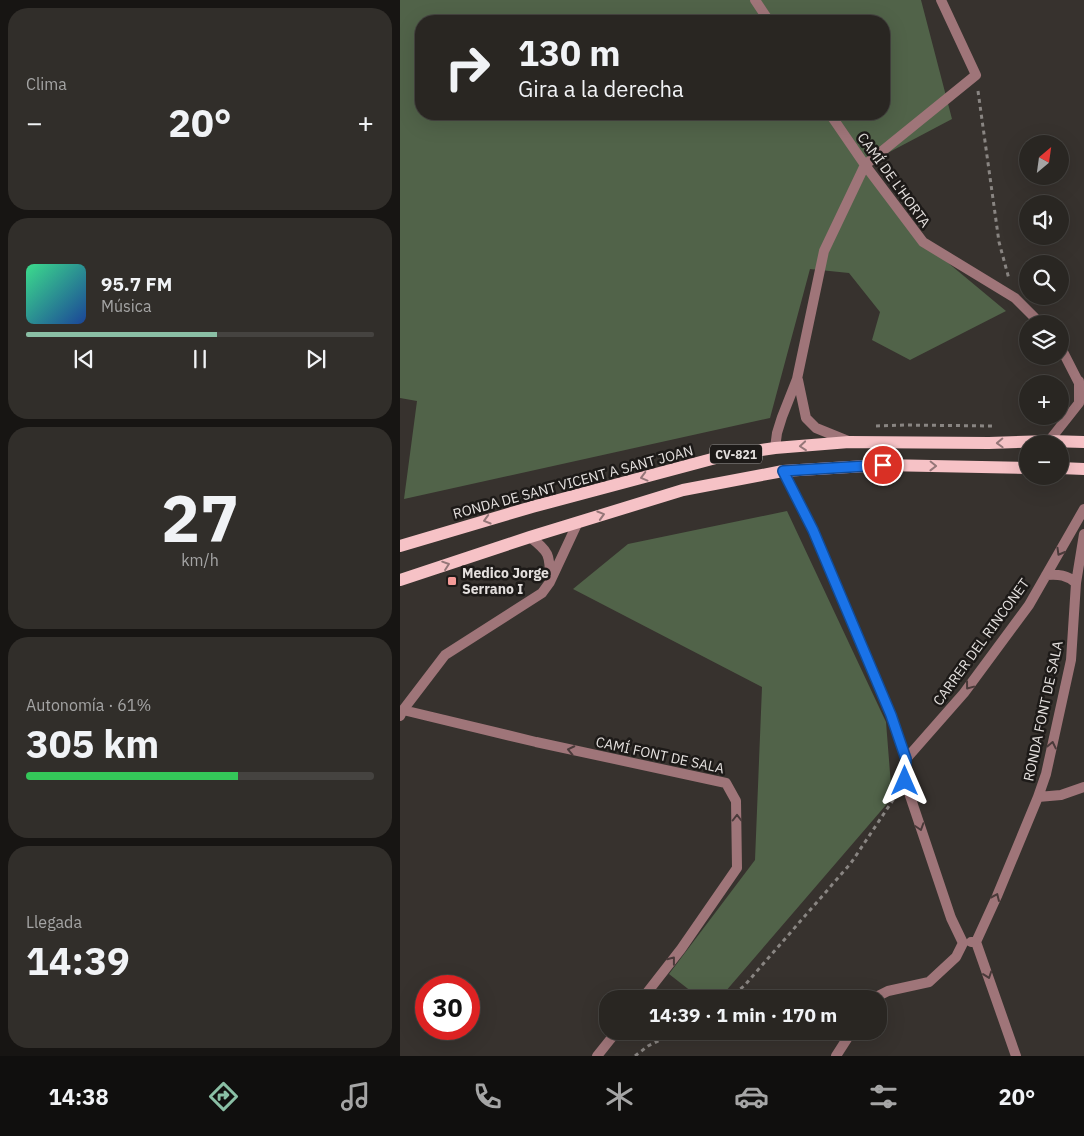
<!DOCTYPE html>
<html lang="es">
<meta charset="utf-8">
<style>
:root{--surface:#292622;--page:#312e2a;--text:#f1f3f6;--muted:#a5a5a5;--line:#454340;--accent:#8abfa5}
body{margin:0;font-family:"IBM Plex Sans",sans-serif;background:var(--page);color:var(--text);height:100vh;display:flex;flex-direction:column;font-size:19px;white-space:nowrap}
*{box-sizing:border-box;margin:0}
p{font-size:16px;color:var(--muted)}
.icon{flex:none;width:28px;height:28px;fill:none;stroke:currentColor;stroke-width:2;stroke-linecap:round;stroke-linejoin:round}
.map{position:relative;flex:1;overflow:hidden}
.details{display:flex;flex-direction:column;gap:8px;padding:8px;background:#171513;width:400px}
.details>*{flex:none}
.top-card{position:absolute;left:15px;top:15px;width:475px;height:105px;border-radius:20px;box-shadow:0 5px 20px #0002,0 0 0 1px var(--line);background:#292622;color:var(--text);overflow:hidden}
.needle{width:32px;rotate:29deg}
.tools{position:absolute;left:619px;top:135px;display:grid;gap:10px}
.tools a{display:grid;place-items:center;width:50px;height:50px;border-radius:50%;background:var(--surface);box-shadow:0 5px 20px #0002,0 0 0 1px var(--line);font-size:25px}
.speed{position:absolute;left:15px;top:975px;display:flex;gap:10px;font-size:25px;font-weight:700;text-align:center}
.speed>*{display:grid;place-content:center;width:65px;height:65px;border-radius:50%;background:var(--surface);box-shadow:0 5px 20px #0002,0 0 0 1px var(--line);line-height:1}
.speed .limit{border:8px solid #d22;background:#fff;color:#111}
.pin{position:absolute;display:grid;place-items:center;width:42px;height:42px;color:#fff;margin:-21px;border:2px solid #fff;border-radius:50%;box-shadow:0 1px 5px #0007}
.me{position:absolute;width:55px;margin:-28px;rotate:0deg;stroke-linejoin:round;filter:drop-shadow(0 0 4px #0008)}
.turn{display:flex;align-items:center;gap:18px;height:105px;padding:0 20px;font-size:22px}
.turn .icon{width:65px;height:65px;stroke-width:2.5}
.turn b{display:block;font-size:35px;line-height:42px}
.big{font-size:38px;font-weight:800;line-height:1.1}
.details .card{flex:1;display:flex;flex-direction:column;justify-content:center;gap:8px;min-width:0;padding:0 18px;border-radius:20px;background:var(--page)}
.details .dial{align-items:center;gap:0}
.dial b{font-size:65px;line-height:1}
.song{display:flex;align-items:center;gap:15px}
.cover{width:60px;height:60px;border-radius:8px;background:linear-gradient(135deg,hsl(150 70% 55%),hsl(220 70% 35%))}
.played{height:5px;border-radius:2px;background:linear-gradient(90deg,var(--accent) 55%,var(--line) 55%)}
.keys{display:flex;justify-content:space-around;direction:ltr}
.heat{display:flex;justify-content:space-between;align-items:center;font-size:28px;direction:ltr}
.charge{height:8px;border-radius:4px;background:linear-gradient(90deg,#34c759 61%,var(--line) 0)}
.trip{position:absolute;left:199px;top:990px;width:288px;height:50px;border-radius:20px;background:var(--surface);box-shadow:0 5px 20px #0002,0 0 0 1px var(--line);font-weight:800;line-height:50px;text-align:center}
.dock{display:flex;height:80px;justify-content:space-around;align-items:center;background:#100f0e;color:var(--muted)}
.dock .icon{width:35px;height:35px}
.dock .active{color:var(--accent)}
.dock b{font-size:22px;color:var(--text)}
main{display:flex;flex:1;min-height:0}
.map>svg:first-child{display:block}
.green{fill:#516349;fill-rule:evenodd}
.lines{fill:none;stroke-linecap:round;stroke-linejoin:round}
.path{stroke:#898582;stroke-width:3;stroke-dasharray:4 4;stroke-linecap:butt}
.minor{stroke:#9f7579;stroke-width:10}
.primary{stroke:#f6c2c6;stroke-width:12}
.oneway{stroke:#947678}
.oneway2{stroke:#4a3a3a}
.route-casing{stroke:#114b97;stroke-width:12}
.route{stroke:#1a73e8;stroke-width:9}
.poi-dot{fill:#f59b98;stroke:#1d1a18;stroke-width:2}
.labels{text-anchor:middle;dominant-baseline:central;stroke-width:5;stroke-linejoin:round;paint-order:stroke}
.shield{fill:#1d1a18;stroke:#a8a5a3;stroke-width:1}
.shield-label{font-size:12px;font-weight:bold;fill:#e4e0de}
.street-label{font-size:14px;fill:#e4e0de;stroke:#1d1a18}
.poi-label{font-size:14px;font-weight:bold;fill:#e4e0de;stroke:#1d1a18;text-anchor:start}
</style>
<main>
<section class="details">
<div class="card"><p>Clima</p>
<div class="heat"><a>−</a><b class="big">20°</b><a>+</a></div>
</div>
<div class="card">
<div class="song"><i class="cover"></i><div><b>95.7 FM</b><p>Música</p></div></div>
<div class="played"></div>
<div class="keys"><svg class="icon" aria-label="previous" viewBox="0 0 24 24"><path d="M18 5L8 12l10 7zM5 5v14"/></svg><svg class="icon" aria-label="pause" viewBox="0 0 24 24"><path d="M8 5v14M16 5v14"/></svg><svg class="icon" aria-label="next" viewBox="0 0 24 24"><path d="M6 5l10 7-10 7zM19 5v14"/></svg></div>
</div>
<div class="card dial"><b>27</b><p>km/h</p></div>
<div class="card"><p>Autonomía · 61%</p><b class="big">305 km</b><div class="charge"></div></div>
<div class="card"><p>Llegada</p><b class="big">14:39</b></div>
</section>
<div class="map">
<svg width="684" height="1056" viewBox="0 0 684 1056">
<rect width="100%" height="100%" fill="#37322e"/>
<path class="green" d="M0 0H521L552 119 465 165 523 242 606 311 510 360 472 340 480 312 449 273 410 269 370 418 4 499 17 401 0 398ZM21 21H484V114H21Z
M387 511 486 722 492 798 319 999H301L269 974 355 860 362 687 173 589 228 544Z"/>
<g class="lines">
<path class="path" d="M578 91 599 242 609 279
M476 426 504 425 595 426
M328 999 344 986 451 863 497 794
M235 1056 248 1046 278 1031"/>
<path class="minor" d="M355 0 369 21
M430 114 465 165 523 242 615 298 641 324
M660 346 681 387
M398 380 406 418 416 428 448 441
M649 441 679 403V381
M375 448 377 433 382 417 397 379 424 251 465 165 576 75 541 0
M383 471 413 530 491 715 506 759 505 781 551 918 563 943
M130 537C149 552 150 554 150 579
M646 575C659 574 667 575 676 583
M3 710 136 742 326 783 336 801 337 868 281 949 242 999
M0 716 3 710 45 655 142 593 150 582 178 522
M506 759 564 693 629 605 684 509
M638 797 661 795 684 787
M571 942H576L616 1056
M576 942 597 896 638 797 646 774 671 660 676 583 684 534
M472 999 488 991 529 982 556 957 563 943
M197 1056 217 1031
M436 1056 452 1031"/>
<path class="primary" d="M660 468 684 469
M0 546 132 507 327 455 375 448 449 442 589 443 649 441 684 442
M0 580 130 537 283 490 383 471 483 465 628 468"/>
</g>
<defs><path id="oneway-chevron" d="M-2-3.5L2.5 0L-2 3.5" fill="none" stroke-width="1.6" stroke-linecap="round" stroke-linejoin="round" transform="scale(1.25)"/></defs>
<g class="oneway">
<use href="#oneway-chevron" transform="translate(600 443) rotate(178)"/>
<use href="#oneway-chevron" transform="translate(403 446) rotate(175)"/>
<use href="#oneway-chevron" transform="translate(533 466) rotate(1)"/>
<use href="#oneway-chevron" transform="translate(244 477) rotate(165)"/>
<use href="#oneway-chevron" transform="translate(201 515) rotate(-17)"/>
<use href="#oneway-chevron" transform="translate(87 520) rotate(164)"/>
<use href="#oneway-chevron" transform="translate(46 565) rotate(-19)"/>
</g>
<g class="oneway2">
<use href="#oneway-chevron" transform="translate(660 552) rotate(120)"/>
<use href="#oneway-chevron" transform="translate(569 686) rotate(127)"/>
<use href="#oneway-chevron" transform="translate(652 745) rotate(-78)"/>
<use href="#oneway-chevron" transform="translate(171 750) rotate(-168)"/>
<use href="#oneway-chevron" transform="translate(337 818) rotate(-90)"/>
<use href="#oneway-chevron" transform="translate(520 827) rotate(72)"/>
<use href="#oneway-chevron" transform="translate(596 897) rotate(-66)"/>
<use href="#oneway-chevron" transform="translate(272 960) rotate(-52)"/>
<use href="#oneway-chevron" transform="translate(588 975) rotate(71)"/>
</g>
<g class="lines">
<defs>
<path id="route" d="M483 465 383 471 413 530 491 715 506 759 505 781"/>
</defs>
<use href="#route" class="route-casing"/>
<use href="#route" class="route"/>
</g>
<rect class="poi-dot" x="47" y="576" width="10" height="10" rx="2.5"/>
<g class="labels">
<rect class="shield" x="310" y="444.5" width="52" height="19" rx="4"/>
<g class="shield-label">
<text x="336" y="454">CV-821</text>
</g>
<g class="street-label">
<text transform="translate(494 180) rotate(54)">CAMÍ DE L'HORTA</text>
<text transform="translate(173 482) rotate(-15)">RONDA DE SANT VICENT A SANT JOAN</text>
<text transform="translate(581 642) rotate(-54)">CARRER DEL RINCONET</text>
<text transform="translate(643 711) rotate(-78)">RONDA FONT DE SALA</text>
<text transform="translate(260 755) rotate(12)">CAMÍ FONT DE SALA</text>
</g>
<g class="poi-label">
<text x="62" y="573">Medico Jorge<tspan x="62" dy="16">Serrano I</tspan></text>
</g>
</g>
</svg>
<div class="tools">
<a><svg class="needle" viewBox="-14 -14 28 28"><path d="M0-13l5 13h-10z" fill="#e53935"/><path d="M0 13l5-13h-10z" fill="#a5a5a5"/></svg></a>
<a><svg class="icon" aria-label="sound" viewBox="0 0 24 24"><path d="M4 9h4l5-4v14l-5-4H4zM17 9q2 3 0 6"/></svg></a>
<a><svg class="icon" aria-label="search" viewBox="0 0 24 24"><circle cx="10" cy="10" r="6"/><path d="M15 15l6 6"/></svg></a>
<a><svg class="icon" aria-label="layers" viewBox="0 0 24 24"><path d="M12 4l9 5-9 5-9-5zM3 14l9 5 9-5"/></svg></a>
<a>+</a>
<a>−</a>
</div>
<div class="speed"><div class="limit">30</div></div>
<div class="pin" style="left:483px;top:465px;background:#d93025"><svg class="icon" aria-label="arrive" viewBox="0 0 24 24"><path d="M6 21V4h12l-3 4 3 4H6"/></svg></div>
<svg class="me" style="left:505px;top:781px" viewBox="-20 -20 40 40"><path d="M0-17L14 15 0 8-14 15z" fill="#1a73e8" stroke="#fff" stroke-width="4"/></svg>
<div class="trip">14:39 · 1 min · 170 m</div>
<div class="top-card">
<div class="turn"><svg class="icon" aria-label="right" viewBox="0 0 24 24"><path d="M7 20v-9h11M14 6l5 5-5 5"/></svg><div><b>130 m</b>Gira a la derecha</div></div>
</div>
</div>
</main>
<nav class="dock">
<b>14:38</b>
<svg class="icon active" aria-label="directions" viewBox="0 0 24 24"><path d="M12 3l9 9-9 9-9-9zM9 14v-3h6M13 9l2 2-2 2"/></svg>
<svg class="icon" aria-label="music" viewBox="0 0 24 24"><path d="M9 18V5l10-2v13"/><circle cx="6" cy="18" r="3"/><circle cx="16" cy="16" r="3"/></svg>
<svg class="icon" aria-label="phone" viewBox="0 0 24 24"><path d="M5 4h4l2 5-3 2q2 4 5 5l2-3 5 2v4C11 20 4 13 5 4z"/></svg>
<svg class="icon" aria-label="climate" viewBox="0 0 24 24"><path d="M12 3v18M4 7l16 10M4 17L20 7"/></svg>
<svg class="icon" aria-label="car" viewBox="0 0 24 24"><path d="M5 17H2v-5l4-1 3-4h7l3 4 3 1v5h-3M9 17h6M6 11h13"/><circle cx="7" cy="17" r="2"/><circle cx="17" cy="17" r="2"/></svg>
<svg class="icon" aria-label="filters" viewBox="0 0 24 24"><path d="M4 7h16M4 17h16"/><circle cx="9" cy="7" r="2"/><circle cx="15" cy="17" r="2"/></svg>
<b>20°</b>
</nav>
